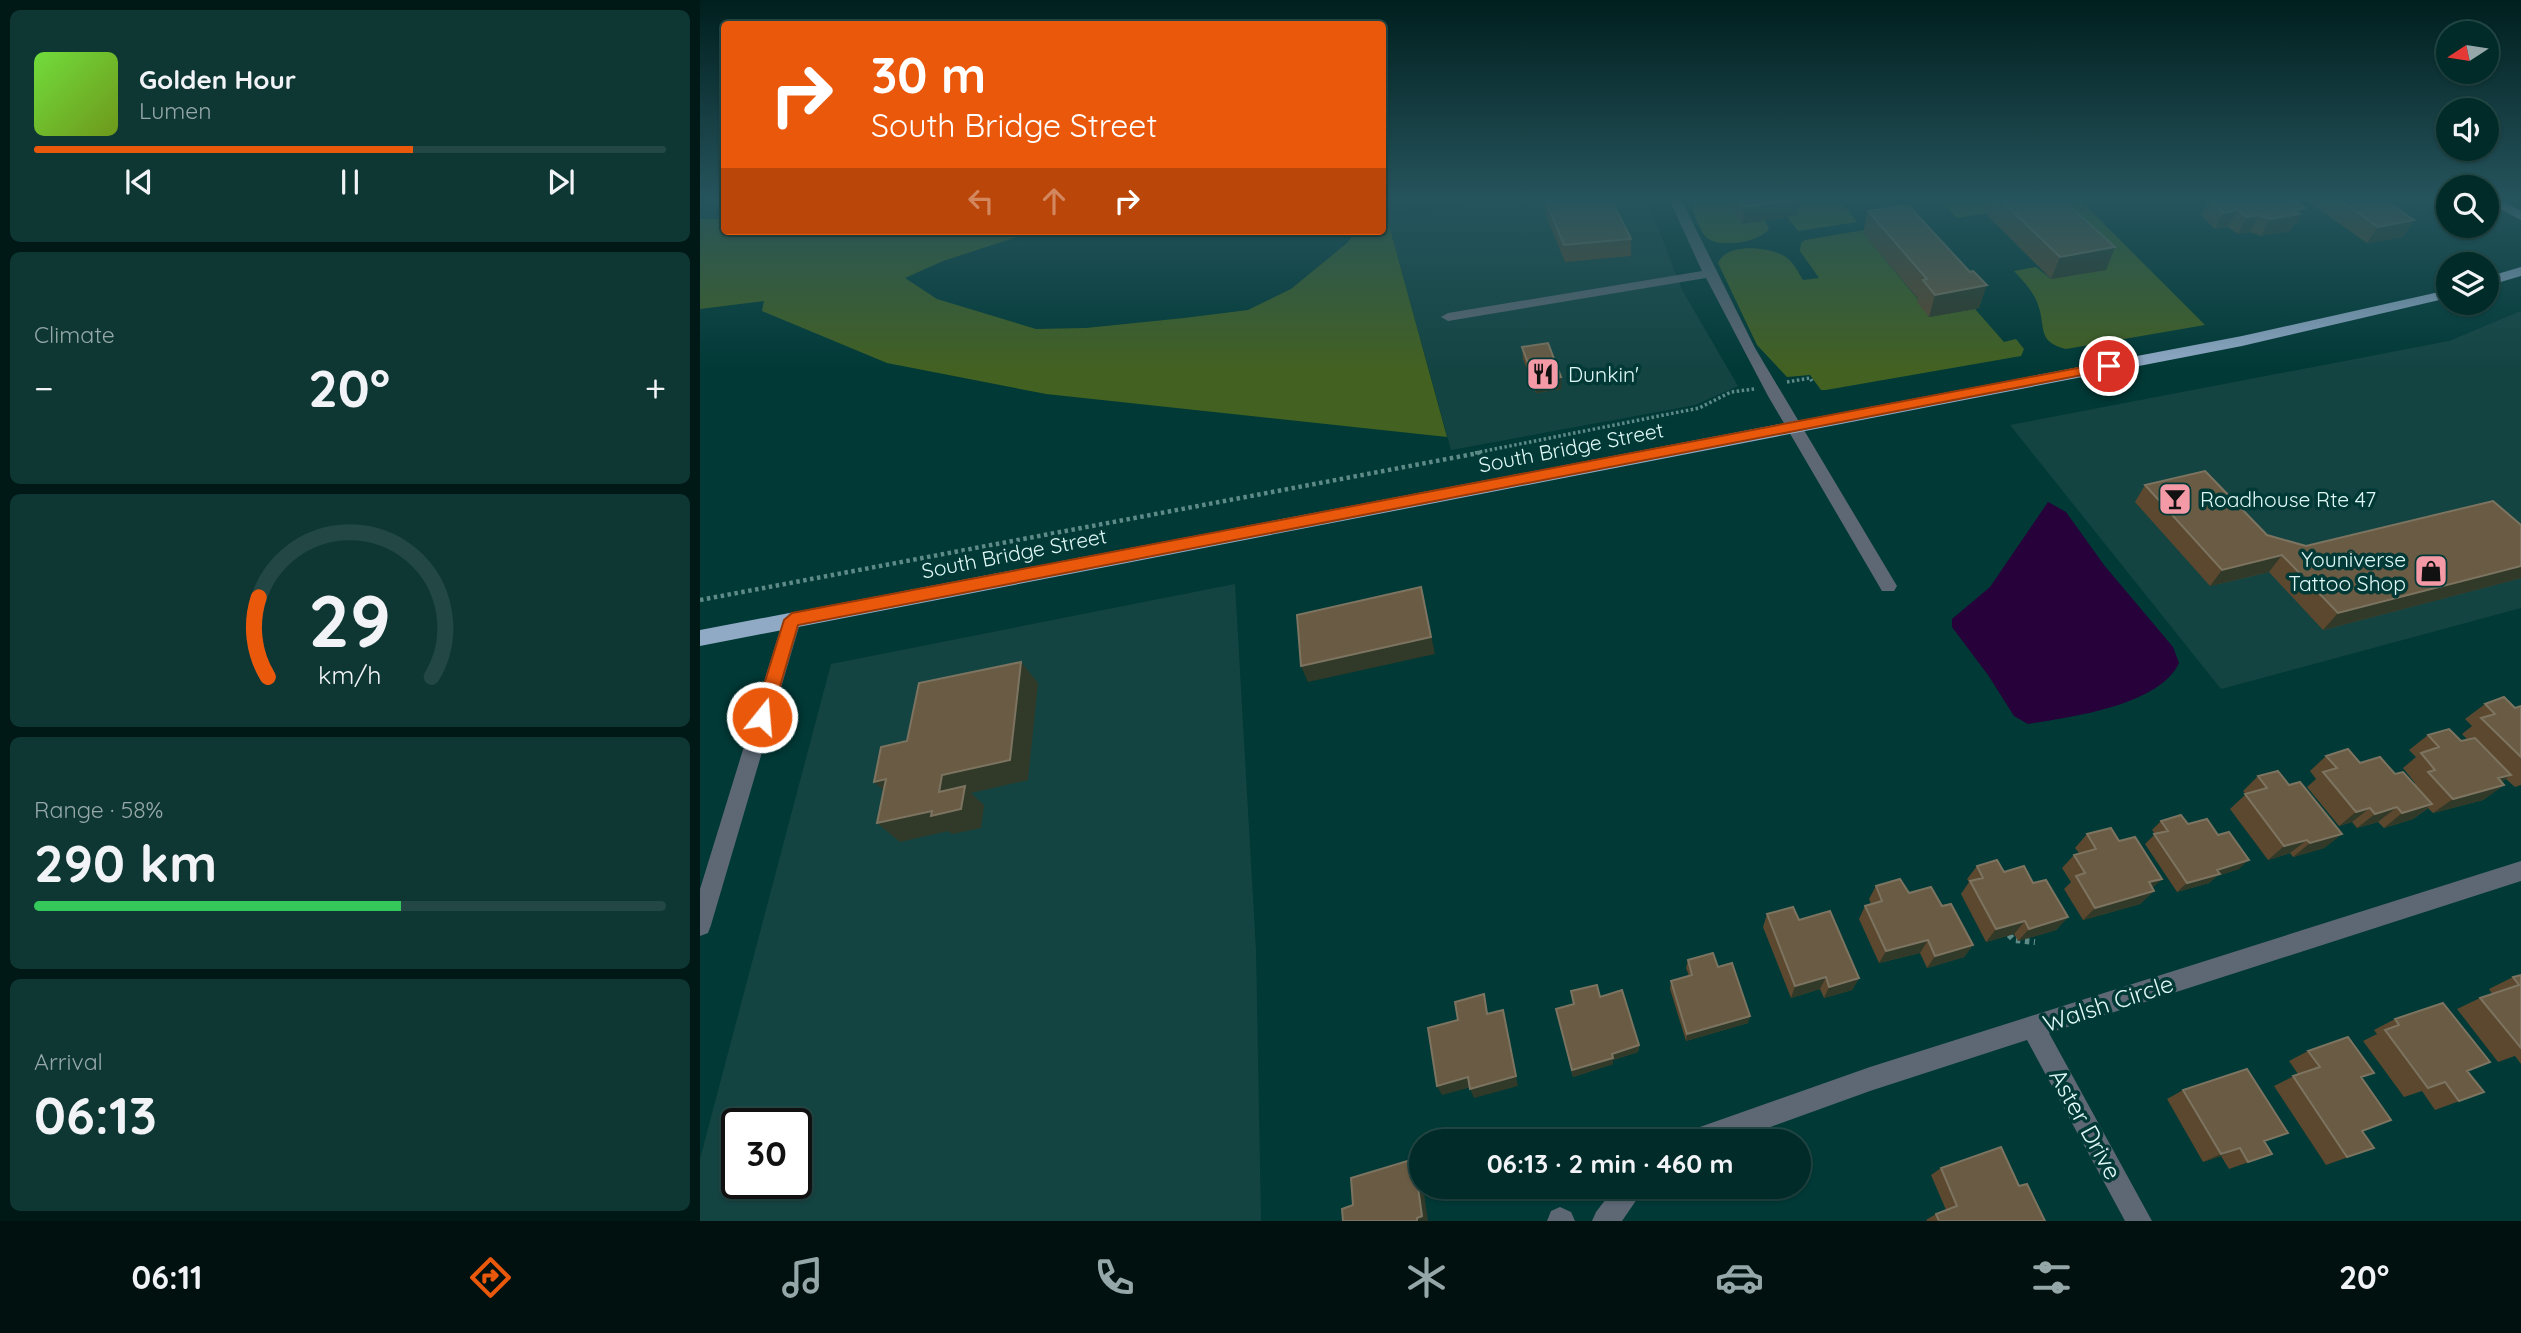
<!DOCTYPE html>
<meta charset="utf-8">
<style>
:root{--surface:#002b28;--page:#0e3734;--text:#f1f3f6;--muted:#95a7a8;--line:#224745;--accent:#ea580c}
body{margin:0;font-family:Quicksand,sans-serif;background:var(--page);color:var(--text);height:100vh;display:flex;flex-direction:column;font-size:26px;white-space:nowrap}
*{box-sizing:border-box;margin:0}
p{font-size:23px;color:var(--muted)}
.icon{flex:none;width:38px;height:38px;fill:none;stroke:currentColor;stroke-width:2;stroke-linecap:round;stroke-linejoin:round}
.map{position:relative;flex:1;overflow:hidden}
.sheet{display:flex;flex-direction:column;gap:10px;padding:10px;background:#001816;width:700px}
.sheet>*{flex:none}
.top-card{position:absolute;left:21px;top:21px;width:665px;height:214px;border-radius:7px;box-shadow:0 2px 5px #0004,0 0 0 2px var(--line);background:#ea580c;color:#fff;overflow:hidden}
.needle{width:46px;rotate:258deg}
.controls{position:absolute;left:1736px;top:21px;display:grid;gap:14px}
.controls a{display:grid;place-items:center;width:63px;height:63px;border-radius:50%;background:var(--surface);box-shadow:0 2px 5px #0004,0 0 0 2px var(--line);font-size:35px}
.speed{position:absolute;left:21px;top:1108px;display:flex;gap:14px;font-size:35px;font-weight:700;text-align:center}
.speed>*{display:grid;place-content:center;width:91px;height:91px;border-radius:50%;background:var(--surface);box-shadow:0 2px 5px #0004,0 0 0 2px var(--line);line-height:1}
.speed .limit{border:4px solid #111;border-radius:10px;background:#fff;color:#111}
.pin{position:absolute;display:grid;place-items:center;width:60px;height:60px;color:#fff;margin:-30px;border:4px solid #fff;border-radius:50%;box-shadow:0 2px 7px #0007}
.me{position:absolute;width:77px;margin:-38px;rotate:17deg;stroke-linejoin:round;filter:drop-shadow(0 0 5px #0008)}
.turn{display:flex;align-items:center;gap:24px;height:147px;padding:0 35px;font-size:32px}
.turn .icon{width:91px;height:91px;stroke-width:2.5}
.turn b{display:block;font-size:49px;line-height:60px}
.lanes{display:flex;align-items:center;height:66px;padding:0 35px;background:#0003;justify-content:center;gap:35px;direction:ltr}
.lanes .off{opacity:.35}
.big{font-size:52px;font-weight:700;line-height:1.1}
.sheet .tile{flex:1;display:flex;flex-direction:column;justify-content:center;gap:10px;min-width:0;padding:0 24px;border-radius:10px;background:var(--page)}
.sheet .dial{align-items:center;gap:0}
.dial svg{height:182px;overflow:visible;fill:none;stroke:var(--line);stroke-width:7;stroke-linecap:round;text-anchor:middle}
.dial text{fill:var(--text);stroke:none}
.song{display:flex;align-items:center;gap:21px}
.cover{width:84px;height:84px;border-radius:10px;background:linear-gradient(135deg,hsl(100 70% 55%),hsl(80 70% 35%))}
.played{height:7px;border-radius:4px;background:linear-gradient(90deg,var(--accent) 60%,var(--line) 60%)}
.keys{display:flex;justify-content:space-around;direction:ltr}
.heat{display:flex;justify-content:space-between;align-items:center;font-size:38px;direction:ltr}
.charge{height:10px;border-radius:5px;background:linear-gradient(90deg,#34c759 58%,var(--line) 0)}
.trip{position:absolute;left:709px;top:1129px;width:402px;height:70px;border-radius:35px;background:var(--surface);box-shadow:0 2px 5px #0004,0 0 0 2px var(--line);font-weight:700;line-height:70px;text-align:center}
.tabs{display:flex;height:112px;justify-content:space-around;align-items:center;background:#001110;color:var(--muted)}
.tabs .icon{width:49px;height:49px}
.tabs .active{color:var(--accent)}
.tabs b{font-size:32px;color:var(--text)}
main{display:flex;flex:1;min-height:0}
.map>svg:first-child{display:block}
.built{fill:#144442;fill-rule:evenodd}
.green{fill:#436121}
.water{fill:#27023a}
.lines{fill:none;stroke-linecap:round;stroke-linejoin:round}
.path-far2{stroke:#5e8a87;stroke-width:3.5;stroke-dasharray:2.5 2.5;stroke-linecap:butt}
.path-far1{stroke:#5e8a87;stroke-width:4.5;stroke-dasharray:3.5 3.5;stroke-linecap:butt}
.path{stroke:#5e8a87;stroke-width:6;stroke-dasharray:4.5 4.5;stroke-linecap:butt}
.minor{fill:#5d6874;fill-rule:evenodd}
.primary{fill:#889fb8;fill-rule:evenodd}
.trunk{fill:#90aac6;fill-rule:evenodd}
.wall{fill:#5c482e}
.shaded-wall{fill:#313a28}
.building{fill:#6a5b44;stroke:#7c7460;stroke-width:2}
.route{fill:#ea580c;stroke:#983908;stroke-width:2}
.labels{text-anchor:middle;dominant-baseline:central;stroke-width:7;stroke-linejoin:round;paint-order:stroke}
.poi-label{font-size:21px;fill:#dff8f6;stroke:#003936;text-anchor:start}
.street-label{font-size:21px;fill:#dff8f6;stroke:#003936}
.near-street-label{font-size:24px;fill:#dff8f6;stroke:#003936}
</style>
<main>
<section class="sheet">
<div class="tile">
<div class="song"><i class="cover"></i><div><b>Golden Hour</b><p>Lumen</p></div></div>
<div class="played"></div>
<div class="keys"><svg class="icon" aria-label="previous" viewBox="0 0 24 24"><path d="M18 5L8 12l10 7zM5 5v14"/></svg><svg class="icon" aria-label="pause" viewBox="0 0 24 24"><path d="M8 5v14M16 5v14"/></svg><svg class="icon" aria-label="next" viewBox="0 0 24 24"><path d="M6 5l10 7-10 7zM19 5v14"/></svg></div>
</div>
<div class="tile"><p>Climate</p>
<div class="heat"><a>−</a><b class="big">20°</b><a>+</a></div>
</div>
<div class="tile dial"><svg viewBox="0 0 100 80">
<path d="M14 69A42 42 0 1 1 86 69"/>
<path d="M14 69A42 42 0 0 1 10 34" stroke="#ea580c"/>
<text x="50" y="56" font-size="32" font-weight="700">29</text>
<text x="50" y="72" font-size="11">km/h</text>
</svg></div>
<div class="tile"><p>Range · 58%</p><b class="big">290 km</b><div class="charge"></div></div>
<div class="tile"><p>Arrival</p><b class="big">06:13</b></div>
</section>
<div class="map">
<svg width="1821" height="1221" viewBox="0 0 1821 1221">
<rect width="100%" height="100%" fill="#003936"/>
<path class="built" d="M810 199H947L982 290 1038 386 995 405 751 450 687 218Z
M1821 311V608L1521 689 1310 425 1749 341Z
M535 584 556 951 561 1221H0V1159L131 664ZM37 1124H96V1183H37Z"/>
<path class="green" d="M988 199H1025L1042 224 1065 220 1069 229C1059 242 1018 250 1005 236 998 227 993 210 988 199Z
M1086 199H1138L1157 222 1098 231 1087 217Z
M1246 199H1379L1505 325 1366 349C1335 341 1347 326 1337 302 1332 290 1323 281 1314 271L1336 267 1351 279 1405 269 1286 213 1257 218 1243 204Z
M683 218H687L747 437 346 394 187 363 62 311 64 301 0 309V219H24V231H371L317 237 243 261 205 278 237 299 336 329 386 328 484 318 548 310 591 289 647 243 656 231H682Z
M1194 225 1164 234 1220 302 1229 317 1275 309 1304 342 1316 339 1324 349 1321 356 1126 390H1121L1110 375 1087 377 1057 345 1018 263C1027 242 1070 247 1086 257 1094 263 1098 272 1103 280L1119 278 1100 251 1101 243 1105 240Z"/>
<path class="water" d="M1348 502 1366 512 1404 565 1473 647 1479 663C1459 706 1370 717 1328 724L1314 716 1288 675 1252 627V619L1290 587Z"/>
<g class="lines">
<path class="path-far2" d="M1087 382 1110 378 1112 381
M775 453 999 408 1031 392 1054 389"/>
<path class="path-far1" d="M0 600 784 452"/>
<path class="path" d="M1309 935 1314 940 1335 942"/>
<path class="minor" d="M969 199H981L1055 348 1194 581 1197 586 1194 591H1182L1068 396 1006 278 748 321 741 317 748 313 1002 271Z
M92 613 98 615 101 620 11 925 8 933 0 936V889L83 620 86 615Z
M1821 861V881L1349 1033 1452 1221H1425L1327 1040 1170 1091 1032 1141H984L988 1132 997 1128 1170 1067Z
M916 1186H946L922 1221H892L896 1212Z
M860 1207 871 1212 875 1221H847L851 1211Z"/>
<path class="primary" d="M1787 199H1798L1821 211V220L1787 202Z"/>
<path class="trunk" d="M1821 267V276L1787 286V277Z
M1748 290V298L1542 346 0 646V630L1542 336Z"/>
</g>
<path class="wall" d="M844 199H911L931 239V256L865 262 845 213Z
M1025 199H1101L1098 215 1042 224Z
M1289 199H1362L1406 270 1351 279 1285 213Z
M1509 199 1596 224 1593 225 1590 231 1561 236 1550 232 1538 234 1528 227 1515 229 1501 215Z
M1604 199H1683L1703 237 1667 243Z
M1168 211 1279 308 1229 317 1217 302 1218 299 1163 233Z
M822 347 861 377V389L836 393 823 359Z
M1445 485 1567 535 1606 546 1821 525V578L1623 630 1569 572 1510 586 1435 502Z
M1785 704 1815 708 1821 706V785L1815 787 1806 779 1801 782 1804 785 1783 800 1733 813 1728 808 1713 819 1684 828 1678 822 1657 828 1652 822 1639 826 1607 787 1616 779 1610 771 1626 756 1660 763 1695 774 1714 784 1715 783 1703 768 1716 757 1709 750 1728 735 1761 741 1768 740 1762 734 1772 726 1765 719Z
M1558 776 1589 785 1642 834 1624 848 1593 857 1590 853 1568 860 1530 809 1546 794 1543 791Z
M1461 821 1488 824 1539 869 1517 876 1509 883 1477 892 1445 844 1455 834 1452 830Z
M1387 834 1419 841 1462 879 1452 888 1454 891 1440 904 1383 920 1364 889 1371 882 1362 868 1374 855 1379 853 1375 848Z
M1277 866 1304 872 1333 883 1368 917 1356 930 1318 941 1314 934 1286 942 1261 894 1269 882 1267 879Z
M1176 886 1209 893 1242 906 1273 945 1264 957 1227 968 1220 953 1179 963 1159 919 1165 906 1171 904 1169 899Z
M1067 914 1099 920 1159 978 1152 990 1124 998 1120 989 1091 998 1063 927Z
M988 960 1018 967 1048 1023 986 1041 970 989 971 981 989 976 986 968Z
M1821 975V1064L1815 1056 1798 1062 1757 1009 1780 998 1792 994 1789 989 1813 977Z
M871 991 900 997 939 1045 938 1052 913 1060V1064L873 1077 856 1009 873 1004Z
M1695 1019 1768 1071 1784 1092 1735 1110 1722 1091 1704 1097 1663 1041 1677 1034 1674 1030Z
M1608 1051 1662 1078V1131L1674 1148 1626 1165 1574 1086 1598 1074 1589 1061Z
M1483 1090 1565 1142 1572 1154 1529 1169 1521 1156 1503 1162 1467 1099Z
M1241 1168 1319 1186 1345 1221H1227L1226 1220 1236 1214 1246 1210 1231 1175Z"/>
<path class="shaded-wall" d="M1101 199 1098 215 1042 224 1044 207Z
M1605 208 1596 224 1593 225 1590 231 1561 236 1570 219 1594 210Z
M1537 210 1528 227 1515 229 1523 213Z
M1559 215 1550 232 1538 234 1547 217Z
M1714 220 1703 237 1667 243 1678 227Z
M1415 247 1406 270 1351 279 1360 257Z
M1287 285 1279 308 1229 317 1235 295Z
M861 377V389L836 393 835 382Z
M1582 555 1569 572 1510 586 1522 570Z
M1821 566V578L1623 630 1638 613Z
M721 587 735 654 608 682 601 666Z
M321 662 338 683 328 780 271 793 284 805 281 828 252 834 248 831 200 842 177 823 239 792 242 775Z
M1811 775 1793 788 1804 785 1783 800 1733 813 1753 799 1798 778Z
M186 779 196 801 174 782Z
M1732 804 1713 819 1684 828 1702 813Z
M1697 807 1678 822 1657 828 1675 814Z
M1670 808 1652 822 1639 826 1656 812Z
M1642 834 1624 848 1593 857 1610 843Z
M1607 840 1590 853 1568 860 1584 846Z
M1549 860 1539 869 1517 876 1509 883 1477 892 1487 883 1517 870Z
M1462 879 1448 892 1449 882Z
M1454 891 1440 904 1383 920 1395 908Z
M1368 917 1356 930 1318 941 1329 929Z
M1325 921 1314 934 1286 942 1296 929Z
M1228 940 1220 953 1179 963 1186 951Z
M1273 945 1264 957 1227 968 1235 956Z
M1126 977 1120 989 1091 998 1095 986Z
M1159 978 1152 990 1124 998 1129 987Z
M803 1010 818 1086 774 1098 770 1089Z
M1050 1016 1048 1023 986 1041 987 1034Z
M939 1045 938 1052 913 1060V1064L873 1077 872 1070 912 1054Z
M768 1077 772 1087 742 1095 737 1086Z
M1540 1148 1521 1156 1503 1162 1521 1154Z
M714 1159 720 1167 721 1186H723L728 1221H717Z"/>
<path class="building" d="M845 199H911L931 239 864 245Z
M1038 199H1097L1044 207Z
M1300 199H1362L1415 247 1360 257Z
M1509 199H1593L1605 208 1594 210 1599 214 1570 219 1559 215 1547 217 1537 210 1523 213Z
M1638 199H1683L1714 220 1678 227Z
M1208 205 1270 272 1273 271 1287 285 1235 295 1223 280 1227 279 1168 211Z
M848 343 861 377 835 382 822 347Z
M1505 471 1567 535 1606 546 1793 501 1821 525V566L1638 613 1582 555 1522 570 1445 485Z
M721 587 731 637 601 666 597 615Z
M321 662 310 760 242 775 239 792 265 786 261 809 231 816 232 811 177 823 186 779 174 782 181 747 207 741 219 683Z
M1804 697 1815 708 1821 706V757L1781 718 1795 714 1785 704Z
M1749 729 1761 741 1775 738 1811 775 1798 778 1804 785 1753 799 1728 772 1735 770 1721 753 1739 747 1728 735Z
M1648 749 1660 763 1680 757 1695 774 1703 772 1732 804 1702 813 1697 807 1675 814 1670 808 1656 812 1623 772 1637 768 1626 756Z
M1578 771 1589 785 1600 782 1642 834 1610 843 1607 840 1584 846 1545 794 1567 788 1558 776Z
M1481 815 1488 824 1507 819 1518 835 1529 832 1549 860 1517 870 1520 874 1487 883 1454 834 1468 831 1461 821Z
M1411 828 1419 841 1435 837 1462 879 1449 882 1454 891 1395 908 1376 876 1385 873 1374 855 1396 849 1387 834Z
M1297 860 1304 872 1324 866 1333 883 1346 880 1368 917 1329 929 1325 921 1296 929 1270 881 1283 878 1277 866Z
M1200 879 1209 893 1231 887 1242 906 1251 904 1273 945 1235 956 1228 940 1186 951 1165 906 1182 901 1176 886Z
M1093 907 1099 920 1130 911 1159 978 1129 987 1126 977 1095 986 1067 914Z
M1013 953 1018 967 1032 963 1050 1016 987 1034 971 981 992 975 988 960Z
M1821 975V1048L1780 998 1819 985 1813 977Z
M897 985 900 997 922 990 939 1045 912 1054 913 1058 872 1070 856 1009 874 1004 871 991Z
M784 994 787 1014 803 1010 816 1076 770 1089 768 1077 737 1086 728 1028 758 1020 755 1002Z
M1743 1003 1790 1062 1767 1071 1784 1092 1759 1101 1745 1082 1728 1088 1685 1030 1699 1025 1695 1019Z
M1648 1037 1674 1073 1661 1077 1691 1120 1662 1131 1674 1148 1647 1157 1593 1076 1620 1067 1608 1051Z
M1547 1069 1588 1133 1564 1141 1572 1154 1548 1162 1540 1148 1521 1154 1483 1090Z
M1301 1147 1319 1186 1327 1184 1345 1221H1239L1236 1214 1257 1206 1241 1168Z
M714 1159 722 1216 717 1218V1221H643L642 1209 653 1205 651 1178Z"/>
<linearGradient id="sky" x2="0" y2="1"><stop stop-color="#001f1e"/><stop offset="0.54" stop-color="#26545d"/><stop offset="1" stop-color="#26545d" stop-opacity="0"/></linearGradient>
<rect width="1821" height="370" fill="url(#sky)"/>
<path class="route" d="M1409 362 1413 363V369L98 625 71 717 69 722 62 724 56 722 54 717 84 620 92 613Z"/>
<defs>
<symbol id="restaurant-square" viewBox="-11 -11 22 22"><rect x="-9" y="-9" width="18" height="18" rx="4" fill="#f49aa7" stroke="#003936"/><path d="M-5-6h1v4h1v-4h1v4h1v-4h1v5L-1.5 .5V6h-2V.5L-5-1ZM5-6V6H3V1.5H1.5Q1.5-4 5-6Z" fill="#111"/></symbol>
<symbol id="bar-square" viewBox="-11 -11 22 22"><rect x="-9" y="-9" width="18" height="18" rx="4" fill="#f49aa7" stroke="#003936"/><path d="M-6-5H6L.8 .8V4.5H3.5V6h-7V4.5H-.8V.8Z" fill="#111"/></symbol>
<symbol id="shop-square" viewBox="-11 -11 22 22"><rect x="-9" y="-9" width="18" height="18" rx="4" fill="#f49aa7" stroke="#003936"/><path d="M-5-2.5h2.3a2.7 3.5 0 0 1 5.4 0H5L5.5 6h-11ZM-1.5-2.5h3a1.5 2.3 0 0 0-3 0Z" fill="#111"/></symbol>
</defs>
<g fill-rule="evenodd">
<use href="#restaurant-square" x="824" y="355" width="38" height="38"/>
<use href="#bar-square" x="1456" y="480" width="38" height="38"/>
<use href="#shop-square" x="1712" y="552" width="38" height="38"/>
</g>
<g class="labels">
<g class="poi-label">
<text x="868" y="374">Dunkin'</text>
<text x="1500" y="499">Roadhouse Rte 47</text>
<text x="1706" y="559" text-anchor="end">Youniverse<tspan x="1706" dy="24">Tattoo Shop</tspan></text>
</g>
<g class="street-label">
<text transform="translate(871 447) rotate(-11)">South Bridge Street</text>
<text transform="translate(314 553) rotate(-11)">South Bridge Street</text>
</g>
<g class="near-street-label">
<text transform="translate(1408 1003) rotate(-18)">Walsh Circle</text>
<text transform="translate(1386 1124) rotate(61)">Aster Drive</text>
</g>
</g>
</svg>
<div class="controls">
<a><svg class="needle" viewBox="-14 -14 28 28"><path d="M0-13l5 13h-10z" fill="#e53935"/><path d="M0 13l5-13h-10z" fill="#95a7a8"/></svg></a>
<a><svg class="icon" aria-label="sound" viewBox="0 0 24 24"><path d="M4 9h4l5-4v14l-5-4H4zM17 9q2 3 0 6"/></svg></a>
<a><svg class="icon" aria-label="search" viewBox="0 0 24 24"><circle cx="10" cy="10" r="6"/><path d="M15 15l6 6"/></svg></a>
<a><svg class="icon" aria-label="layers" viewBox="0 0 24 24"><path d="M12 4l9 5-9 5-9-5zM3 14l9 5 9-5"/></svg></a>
</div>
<div class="speed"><div class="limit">30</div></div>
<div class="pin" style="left:1409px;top:366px;background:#d93025"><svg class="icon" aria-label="arrive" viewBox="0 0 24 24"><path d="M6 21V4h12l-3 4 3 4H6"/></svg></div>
<svg class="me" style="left:62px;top:717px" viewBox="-20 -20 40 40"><circle r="17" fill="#ea580c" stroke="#fff" stroke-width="3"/><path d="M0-11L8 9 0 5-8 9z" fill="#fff"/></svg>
<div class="trip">06:13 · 2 min · 460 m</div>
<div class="top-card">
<div class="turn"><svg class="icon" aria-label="right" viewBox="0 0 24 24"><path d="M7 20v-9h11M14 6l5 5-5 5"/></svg><div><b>30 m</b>South Bridge Street</div></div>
<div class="lanes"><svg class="icon off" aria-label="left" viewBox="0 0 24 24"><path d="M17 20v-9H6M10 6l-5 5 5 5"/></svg><svg class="icon off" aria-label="ahead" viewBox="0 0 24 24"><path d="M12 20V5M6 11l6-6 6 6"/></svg><svg class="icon" aria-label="right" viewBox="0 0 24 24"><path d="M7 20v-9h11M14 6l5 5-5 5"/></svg></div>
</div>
</div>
</main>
<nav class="tabs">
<b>06:11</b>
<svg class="icon active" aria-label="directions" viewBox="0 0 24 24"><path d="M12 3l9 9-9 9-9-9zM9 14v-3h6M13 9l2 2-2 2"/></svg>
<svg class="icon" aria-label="music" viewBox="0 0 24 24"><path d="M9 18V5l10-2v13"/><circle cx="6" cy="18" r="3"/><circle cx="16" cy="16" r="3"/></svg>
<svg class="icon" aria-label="phone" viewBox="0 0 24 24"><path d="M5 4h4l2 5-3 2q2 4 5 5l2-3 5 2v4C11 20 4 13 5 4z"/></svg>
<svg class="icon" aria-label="climate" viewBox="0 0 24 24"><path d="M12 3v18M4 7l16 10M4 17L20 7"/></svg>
<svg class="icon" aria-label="car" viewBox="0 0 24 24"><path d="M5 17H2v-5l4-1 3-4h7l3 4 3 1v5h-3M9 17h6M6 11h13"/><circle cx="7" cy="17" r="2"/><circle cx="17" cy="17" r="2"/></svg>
<svg class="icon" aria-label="filters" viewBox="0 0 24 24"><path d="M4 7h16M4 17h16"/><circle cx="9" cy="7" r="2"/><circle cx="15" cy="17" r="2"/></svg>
<b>20°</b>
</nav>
